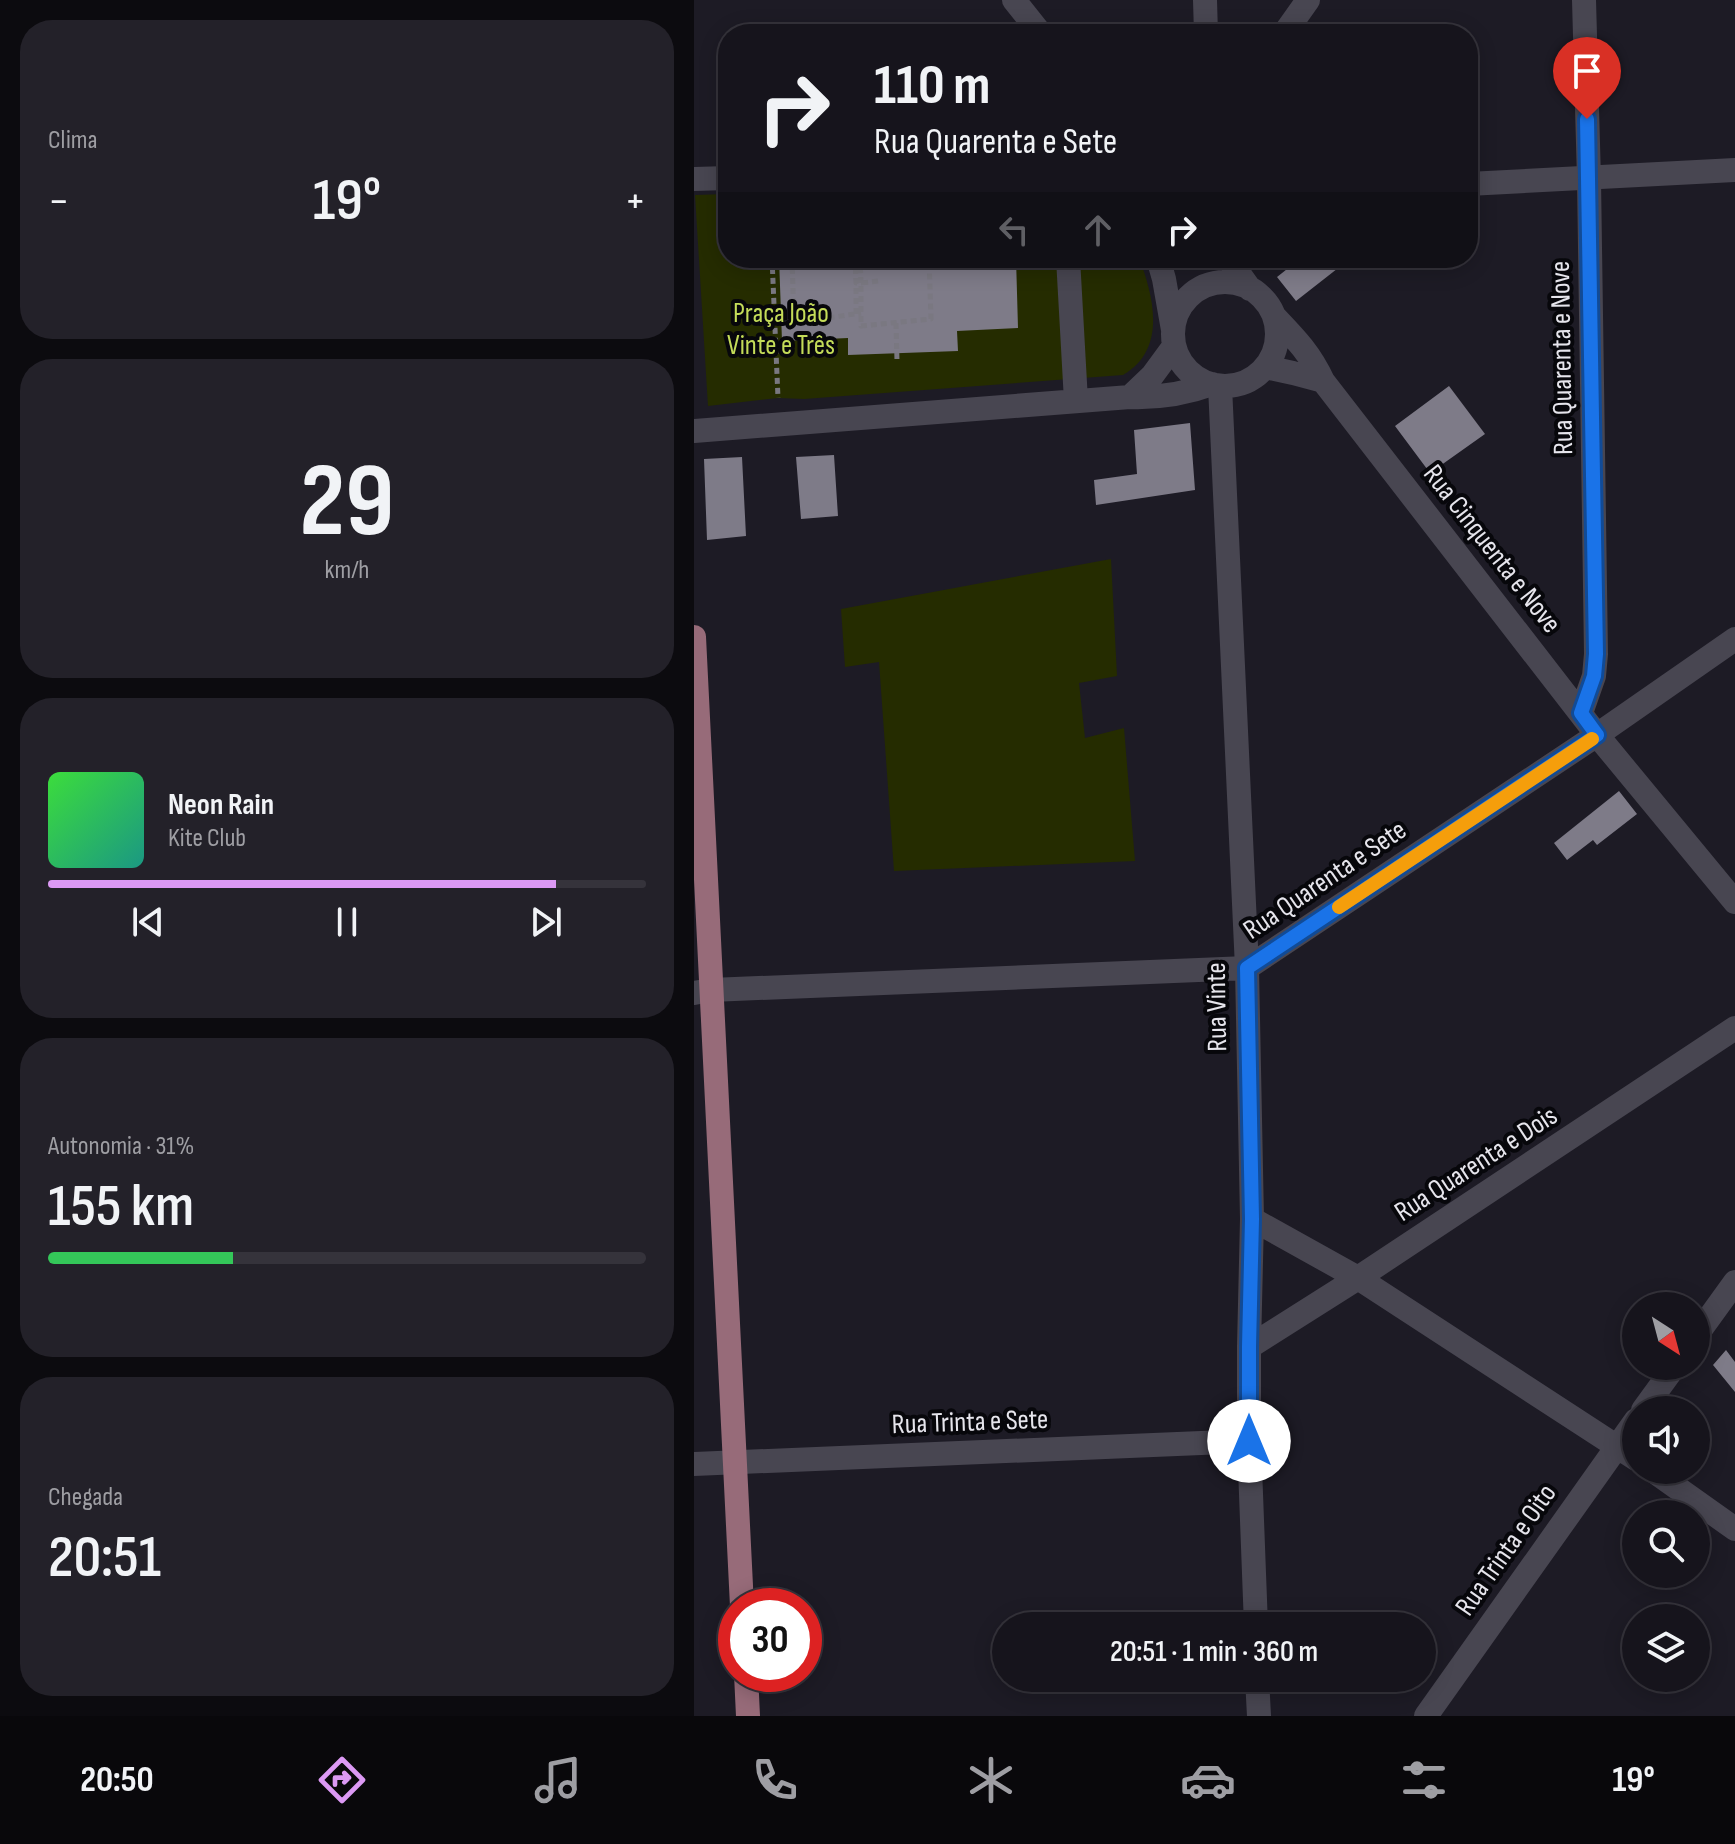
<!DOCTYPE html>
<html lang="pt">
<meta charset="utf-8">
<style>
:root{--surface:#16141c;--page:#232129;--text:#f1f3f6;--muted:#9e9ea3;--line:#35333b;--accent:#dc99f4}
body{margin:0;font-family:"Sofia Sans Condensed",sans-serif;background:var(--page);color:var(--text);height:100vh;display:flex;flex-direction:column;font-size:30px;white-space:nowrap}
*{box-sizing:border-box;margin:0}
p{font-size:26px;color:var(--muted)}
.icon{flex:none;width:44px;height:44px;fill:none;stroke:currentColor;stroke-width:2;stroke-linecap:round;stroke-linejoin:round}
.map{position:relative;flex:1;overflow:hidden}
.sheet{display:flex;flex-direction:column;gap:20px;padding:20px;background:#0c0b0f;width:694px}
.sheet>*{flex:none}
.guide{position:absolute;left:24px;top:24px;width:760px;height:244px;border-radius:32px;box-shadow:0 4px 20px #0003,0 0 0 2px var(--line);background:#16141c;color:var(--text);overflow:hidden}
.needle{width:52px;rotate:144deg}
.controls{position:absolute;left:928px;top:1292px;display:grid;gap:16px}
.controls a{display:grid;place-items:center;width:88px;height:88px;border-radius:50%;background:var(--surface);box-shadow:0 4px 20px #0003,0 0 0 2px var(--line);font-size:40px}
.speed{position:absolute;left:24px;top:1588px;display:flex;gap:16px;font-size:40px;font-weight:700;text-align:center}
.speed>*{display:grid;place-content:center;width:104px;height:104px;border-radius:50%;background:var(--surface);box-shadow:0 4px 20px #0003,0 0 0 2px var(--line);line-height:1}
.speed .limit{border:12px solid #d22;background:#fff;color:#111}
.pin{position:absolute;display:grid;place-items:center;width:68px;height:68px;color:#fff;margin:-82px -34px;border-radius:50% 50% 50% 0;rotate:-45deg;box-shadow:0 0 8px #0007}
.pin .icon{rotate:45deg}
.me{position:absolute;width:88px;margin:-44px;rotate:0deg;stroke-linejoin:round;filter:drop-shadow(0 0 6px #0008)}
.turn{display:flex;align-items:center;gap:28px;height:168px;padding:0 24px;font-size:36px}
.turn .icon{width:104px;height:104px;stroke-width:2.5}
.turn b{display:block;font-size:56px;line-height:68px}
.lanes{display:flex;align-items:center;height:76px;padding:0 24px;background:#0003;justify-content:center;gap:40px;direction:ltr}
.lanes .off{opacity:.35}
.big{font-size:60px;font-weight:600;line-height:1.1}
.sheet .card{flex:1;display:flex;flex-direction:column;justify-content:center;gap:12px;min-width:0;padding:0 28px;border-radius:32px;background:var(--page)}
.sheet .dial{align-items:center;gap:0}
.dial b{font-size:104px;line-height:1}
.song{display:flex;align-items:center;gap:24px}
.cover{width:96px;height:96px;border-radius:12px;background:linear-gradient(135deg,hsl(120 70% 55%),hsl(170 70% 35%))}
.played{height:8px;border-radius:4px;background:linear-gradient(90deg,var(--accent) 85%,var(--line) 85%)}
.keys{display:flex;justify-content:space-around;direction:ltr}
.heat{display:flex;justify-content:space-between;align-items:center;font-size:44px;direction:ltr}
.charge{height:12px;border-radius:6px;background:linear-gradient(90deg,#34c759 31%,var(--line) 0)}
.trip{position:absolute;left:298px;top:1612px;width:444px;height:80px;border-radius:40px;background:var(--surface);box-shadow:0 4px 20px #0003,0 0 0 2px var(--line);font-weight:600;line-height:80px;text-align:center}
.tab-bar{display:flex;height:128px;justify-content:space-around;align-items:center;background:#09080b;color:var(--muted)}
.tab-bar .icon{width:56px;height:56px}
.tab-bar .on{color:var(--accent)}
.tab-bar b{font-size:36px;color:var(--text)}
main{display:flex;flex:1;min-height:0}
.map>svg:first-child{display:block}
.green{fill:#252c00}
.building{fill:#7e7b88}
.lines{fill:none;stroke-linecap:round;stroke-linejoin:round}
.path{stroke:#7a7881;stroke-width:5;stroke-dasharray:6 4;stroke-linecap:butt}
.street{stroke:#484651;stroke-width:24}
.primary{stroke:#976b79;stroke-width:24}
.route-casing{stroke:#114b97;stroke-width:20}
.route{stroke:#1a73e8;stroke-width:14}
.slow{stroke:#f59e0b;stroke-width:14}
.labels{text-anchor:middle;dominant-baseline:central;stroke-width:8;stroke-linejoin:round;paint-order:stroke}
.park-label{font-size:28px;fill:#c4dc59;stroke:#07070b}
.street-label{font-size:28px;fill:#e6e5ec;stroke:#07070b}
</style>
<main>
<section class="sheet">
<div class="card"><p>Clima</p>
<div class="heat"><a>−</a><b class="big">19°</b><a>+</a></div>
</div>
<div class="card dial"><b>29</b><p>km/h</p></div>
<div class="card">
<div class="song"><i class="cover"></i><div><b>Neon Rain</b><p>Kite Club</p></div></div>
<div class="played"></div>
<div class="keys"><svg class="icon" aria-label="previous" viewBox="0 0 24 24"><path d="M18 5L8 12l10 7zM5 5v14"/></svg><svg class="icon" aria-label="pause" viewBox="0 0 24 24"><path d="M8 5v14M16 5v14"/></svg><svg class="icon" aria-label="next" viewBox="0 0 24 24"><path d="M6 5l10 7-10 7zM19 5v14"/></svg></div>
</div>
<div class="card"><p>Autonomia · 31%</p><b class="big">155 km</b><div class="charge"></div></div>
<div class="card"><p>Chegada</p><b class="big">20:51</b></div>
</section>
<div class="map">
<svg width="1041" height="1716" viewBox="0 0 1041 1716">
<rect width="100%" height="100%" fill="#1d1b25"/>
<path class="green" d="M34 194V258H445C460 297 473 350 429 375L110 399 84 398 14 406 1 195Z
M417 559 423 676 385 683 391 738 430 728 441 861 200 871 185 662 151 667 147 609Z"/>
<path class="building" d="M85 258H322L324 328 263 331 264 351 154 355V338L88 341Z
M607 258H642L648 265 602 301 583 277Z
M755 386 791 434 736 473 701 426Z
M496 423 501 490 402 505 400 480 443 474 440 430Z
M140 455 144 516 107 519 102 457Z
M48 457 52 536 13 540 10 459Z
M925 791 943 814 903 845 899 840 873 860 860 843Z
M1032 1350 1041 1362V1392L1019 1365Z"/>
<g class="lines">
<path class="path" d="M78 258 84 398
M98 258 100 323 167 313
M161 258 162 283H167L166 258
M184 281 167 283V326L237 319 235 258
M162 314V283
M202 323 203 361"/>
<path class="street" d="M320 0 347 34
M511 0 512 34
M590 34 614 0
M0 179 34 178
M774 184 1041 170
M374 258 382 401
M464 258 470 279 479 330
M534 258 556 289
M479 334a52 52 0 1 1 104 0a52 52 0 1 1-104 0Z
M480 346 458 376 436 397C466 398 491 394 518 384
M571 367 599 373 629 381C616 353 601 338 580 316
M629 381 903 735 1041 902
M526 386 553 968 558 1219 555 1347V1441L562 1626
M0 431 436 397
M887 713 900 676 902 654 895 179 890 0
M0 993 17 990 553 968 903 735 1041 639
M558 1219 664 1278 942 1459
M1002 1336 1041 1282
M555 1347 664 1278 1041 1028
M949 1410 981 1366
M0 1464 555 1441
M958 1470 1041 1529
M563 1678 565 1716
M732 1716 942 1420"/>
<path class="primary" d="M0 637 48 1606
M52 1674 54 1716"/>
</g>
<g class="lines">
<defs>
<path id="route" d="M555 1441V1347L558 1219 553 968 903 735 887 713 900 676 902 654 893 119"/>
</defs>
<use href="#route" class="route-casing"/>
<use href="#route" class="route"/>
<path class="slow" d="M645 907 898 739"/>
</g>
<g class="labels">
<g class="park-label">
<text x="87" y="313">Praça João<tspan x="87" dy="32">Vinte e Três</tspan></text>
</g>
<g class="street-label">
<text transform="translate(868 358) rotate(-91)">Rua Quarenta e Nove</text>
<text transform="translate(798 549) rotate(52)">Rua Cinquenta e Nove</text>
<text transform="translate(631 880) rotate(-34)">Rua Quarenta e Sete</text>
<text transform="translate(523 1007) rotate(-91)">Rua Vinte</text>
<text transform="translate(782 1164) rotate(-33)">Rua Quarenta e Dois</text>
<text transform="translate(276 1422) rotate(-2)">Rua Trinta e Sete</text>
<text transform="translate(812 1550) rotate(-55)">Rua Trinta e Oito</text>
</g>
</g>
</svg>
<div class="controls">
<a><svg class="needle" viewBox="-14 -14 28 28"><path d="M0-13l5 13h-10z" fill="#e53935"/><path d="M0 13l5-13h-10z" fill="#9e9ea3"/></svg></a>
<a><svg class="icon" aria-label="sound" viewBox="0 0 24 24"><path d="M4 9h4l5-4v14l-5-4H4zM17 9q2 3 0 6"/></svg></a>
<a><svg class="icon" aria-label="search" viewBox="0 0 24 24"><circle cx="10" cy="10" r="6"/><path d="M15 15l6 6"/></svg></a>
<a><svg class="icon" aria-label="layers" viewBox="0 0 24 24"><path d="M12 4l9 5-9 5-9-5zM3 14l9 5 9-5"/></svg></a>
</div>
<div class="speed"><div class="limit">30</div></div>
<div class="pin" style="left:893px;top:119px;background:#d93025"><svg class="icon" aria-label="arrive" viewBox="0 0 24 24"><path d="M6 21V4h12l-3 4 3 4H6"/></svg></div>
<svg class="me" style="left:555px;top:1441px" viewBox="-20 -20 40 40"><circle r="19" fill="#fff"/><path d="M0-13L10 11 0 6-10 11z" fill="#1a73e8"/></svg>
<div class="trip">20:51 · 1 min · 360 m</div>
<div class="guide">
<div class="turn"><svg class="icon" aria-label="right" viewBox="0 0 24 24"><path d="M7 20v-9h11M14 6l5 5-5 5"/></svg><div><b>110 m</b>Rua Quarenta e Sete</div></div>
<div class="lanes"><svg class="icon off" aria-label="left" viewBox="0 0 24 24"><path d="M17 20v-9H6M10 6l-5 5 5 5"/></svg><svg class="icon off" aria-label="ahead" viewBox="0 0 24 24"><path d="M12 20V5M6 11l6-6 6 6"/></svg><svg class="icon" aria-label="right" viewBox="0 0 24 24"><path d="M7 20v-9h11M14 6l5 5-5 5"/></svg></div>
</div>
</div>
</main>
<nav class="tab-bar">
<b>20:50</b>
<svg class="icon on" aria-label="directions" viewBox="0 0 24 24"><path d="M12 3l9 9-9 9-9-9zM9 14v-3h6M13 9l2 2-2 2"/></svg>
<svg class="icon" aria-label="music" viewBox="0 0 24 24"><path d="M9 18V5l10-2v13"/><circle cx="6" cy="18" r="3"/><circle cx="16" cy="16" r="3"/></svg>
<svg class="icon" aria-label="phone" viewBox="0 0 24 24"><path d="M5 4h4l2 5-3 2q2 4 5 5l2-3 5 2v4C11 20 4 13 5 4z"/></svg>
<svg class="icon" aria-label="climate" viewBox="0 0 24 24"><path d="M12 3v18M4 7l16 10M4 17L20 7"/></svg>
<svg class="icon" aria-label="car" viewBox="0 0 24 24"><path d="M5 17H2v-5l4-1 3-4h7l3 4 3 1v5h-3M9 17h6M6 11h13"/><circle cx="7" cy="17" r="2"/><circle cx="17" cy="17" r="2"/></svg>
<svg class="icon" aria-label="filters" viewBox="0 0 24 24"><path d="M4 7h16M4 17h16"/><circle cx="9" cy="7" r="2"/><circle cx="15" cy="17" r="2"/></svg>
<b>19°</b>
</nav>
